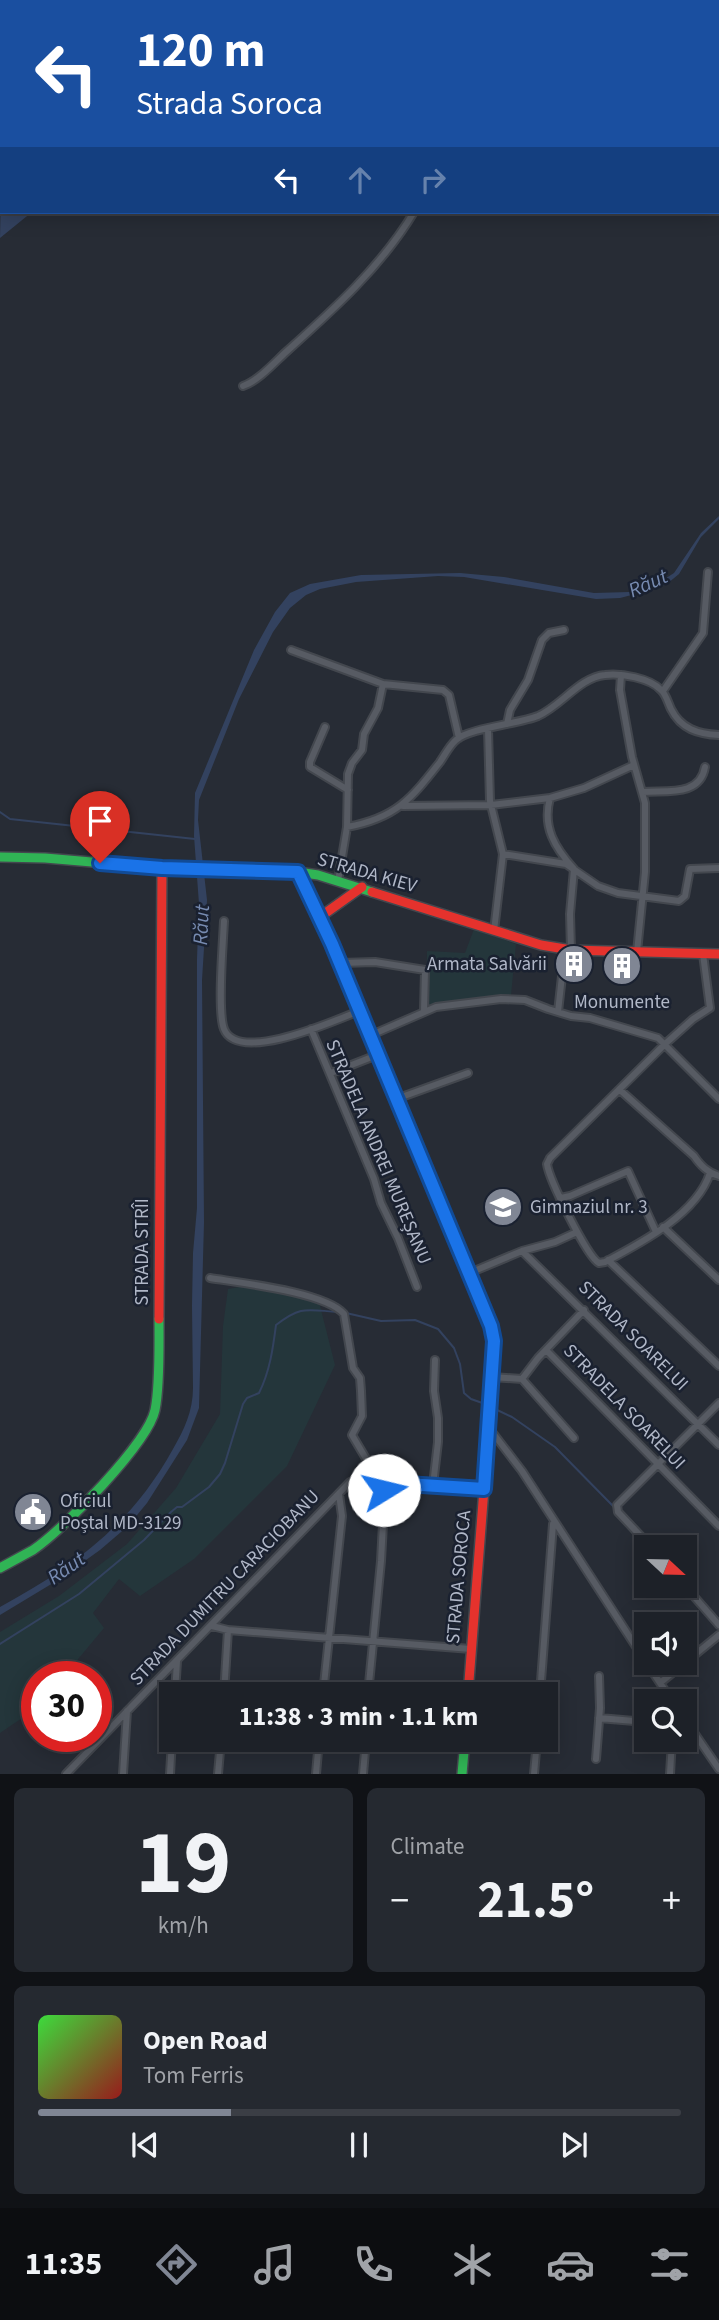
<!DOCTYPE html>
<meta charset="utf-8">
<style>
:root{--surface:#1d2128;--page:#252930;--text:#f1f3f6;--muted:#a0a3a8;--line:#3b3e45;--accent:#808694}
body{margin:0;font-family:"Source Sans 3",sans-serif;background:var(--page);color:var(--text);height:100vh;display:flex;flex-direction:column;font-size:26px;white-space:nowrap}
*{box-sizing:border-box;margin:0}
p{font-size:23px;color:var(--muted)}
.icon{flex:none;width:38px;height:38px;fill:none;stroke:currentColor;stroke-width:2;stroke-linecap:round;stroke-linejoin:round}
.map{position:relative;height:1774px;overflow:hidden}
.drawer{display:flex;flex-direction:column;gap:14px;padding:14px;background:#101216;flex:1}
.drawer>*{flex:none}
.hud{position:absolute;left:0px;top:0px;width:719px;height:214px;box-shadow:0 4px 18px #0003,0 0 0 2px var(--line);background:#1a4fa0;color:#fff;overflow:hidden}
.needle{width:46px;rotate:112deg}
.controls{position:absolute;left:634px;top:1535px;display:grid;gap:14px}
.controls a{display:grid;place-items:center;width:63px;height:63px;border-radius:0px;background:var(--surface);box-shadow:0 4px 18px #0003,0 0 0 2px var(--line);font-size:35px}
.speed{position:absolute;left:21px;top:1661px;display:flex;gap:14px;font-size:35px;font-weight:700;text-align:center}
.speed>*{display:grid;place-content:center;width:91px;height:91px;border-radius:50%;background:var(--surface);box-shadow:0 4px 18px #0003,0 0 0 2px var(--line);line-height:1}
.speed .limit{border:10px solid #d22;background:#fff;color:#111}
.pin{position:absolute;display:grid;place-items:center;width:60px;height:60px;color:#fff;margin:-72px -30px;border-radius:50% 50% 50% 0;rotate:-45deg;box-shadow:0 0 7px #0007}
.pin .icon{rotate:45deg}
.me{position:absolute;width:77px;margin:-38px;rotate:81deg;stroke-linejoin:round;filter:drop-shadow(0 0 5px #0008)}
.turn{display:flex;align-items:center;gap:24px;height:147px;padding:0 21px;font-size:32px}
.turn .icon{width:91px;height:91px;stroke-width:2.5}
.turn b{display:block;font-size:49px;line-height:60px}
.lanes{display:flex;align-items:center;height:66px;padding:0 21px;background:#0003;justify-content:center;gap:35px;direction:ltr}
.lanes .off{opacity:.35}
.big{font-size:52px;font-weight:700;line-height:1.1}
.drawer .tile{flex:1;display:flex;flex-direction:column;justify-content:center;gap:10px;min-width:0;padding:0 24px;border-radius:10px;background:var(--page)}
.drawer .dial{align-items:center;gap:0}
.dial b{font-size:91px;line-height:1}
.song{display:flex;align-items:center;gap:21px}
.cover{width:84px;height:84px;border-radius:10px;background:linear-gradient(135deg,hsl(120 70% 55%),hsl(0 70% 35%))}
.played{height:7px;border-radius:4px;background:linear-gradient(90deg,var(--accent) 30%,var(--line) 30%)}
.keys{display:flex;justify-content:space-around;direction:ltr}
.heat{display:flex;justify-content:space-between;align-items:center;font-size:38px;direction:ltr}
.drawer .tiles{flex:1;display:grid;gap:14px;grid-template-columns:1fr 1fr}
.tile:last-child{grid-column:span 2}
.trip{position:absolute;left:159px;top:1682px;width:399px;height:70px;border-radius:0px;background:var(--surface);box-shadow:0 4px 18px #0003,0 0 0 2px var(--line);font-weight:700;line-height:70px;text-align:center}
.tabs{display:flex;height:112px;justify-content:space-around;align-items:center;background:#0c0d10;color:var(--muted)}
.tabs .icon{width:49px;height:49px}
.tabs .on{color:var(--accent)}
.tabs b{font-size:32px;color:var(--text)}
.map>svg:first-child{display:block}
.green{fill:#24363b}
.water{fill:#33425f}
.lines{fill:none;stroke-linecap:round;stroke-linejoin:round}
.stream{stroke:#33425f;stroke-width:2}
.street-casing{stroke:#43474e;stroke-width:10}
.fast-casing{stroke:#43474e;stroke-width:12}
.slow-casing{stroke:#43474e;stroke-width:12}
.jam-casing{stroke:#43474e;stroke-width:12}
.street{stroke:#575b63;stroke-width:6}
.fast{stroke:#30b455;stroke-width:9}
.slow{stroke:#ff9f0a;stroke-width:9}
.jam{stroke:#e5322d;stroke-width:9}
.route-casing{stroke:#114b97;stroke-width:18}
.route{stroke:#1a73e8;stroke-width:12}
.labels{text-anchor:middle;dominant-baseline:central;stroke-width:5;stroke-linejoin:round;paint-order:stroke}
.street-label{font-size:19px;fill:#b0b7c7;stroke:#1a2130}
.poi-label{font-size:19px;fill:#b0b7c7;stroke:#1a2130;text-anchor:start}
.water-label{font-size:21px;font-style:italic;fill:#778bb1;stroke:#1a2130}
</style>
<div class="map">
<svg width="719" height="1774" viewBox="0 0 719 1774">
<rect width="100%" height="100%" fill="#272c35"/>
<path class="green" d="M474 929 516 944 511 995 426 1007 427 951 465 953Z
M245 1286 318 1298 335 1365 287 1466 194 1559 140 1596 119 1579 93 1613 104 1628 64 1676H37V1708L0 1733V1632L59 1596 127 1544 176 1488 220 1414 223 1326 228 1289Z"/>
<path class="water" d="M173 0H286L171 2Z
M2 142V212H32L0 238Z
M719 516V519L701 537 679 574 668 583 655 589 620 598 596 599 464 577 438 576 356 582 320 589 306 595 290 608 273 632 239 699 199 800 198 820 207 900 202 980 204 1222 199 1408 187 1440 147 1503 128 1526 100 1550 58 1580 0 1615V1607C75 1566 131 1525 173 1449 184 1430 193 1411 193 1388L192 1306 193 1253 197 1208V959L199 904 194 836 195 793 254 650 275 612 290 593 310 584 361 575 460 573 504 577 594 593 629 592 660 582 674 573 701 533Z"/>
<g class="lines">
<path class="stream" d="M0 812 10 819 195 839
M346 1313 381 1321 415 1320 438 1329 454 1348 460 1364 464 1393 471 1399 488 1405
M493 1408 512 1417 555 1447 613 1506
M627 1517 640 1530
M684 1580 719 1620
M0 1644 79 1594 144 1540 171 1512 177 1507H182L209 1487 220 1474 225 1463 243 1404 247 1398 259 1393C270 1371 273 1348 276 1325 302 1305 307 1310 338 1312"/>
<defs>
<path id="street" d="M538 2 540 0
M243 386C258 381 274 363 286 352 333 310 381 267 414 212
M291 650 383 684 443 690 449 695 459 738
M621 675 620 690 632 757 645 803V872L637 952
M663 691 703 633 708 572
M507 724 510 710 528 680 542 640 549 633 564 630
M325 727 310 762V767L348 790
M488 729 490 801 503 854 494 931
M643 792C666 790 700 797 705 767
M550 798C542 827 555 848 574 869L570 914 571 950
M403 806 491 805 550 798 584 788 634 765
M347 827C396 818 411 799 440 762 445 755 449 746 456 740 469 728 518 724 538 716 561 706 580 677 605 675 621 673 650 678 661 690 666 694 668 703 671 709 681 729 698 734 719 735
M503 854 566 864 598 886 618 893 679 901 685 896 690 869 719 868
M338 881 347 827 348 774 352 763 362 750 364 734 378 708 383 684
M224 921C223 944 217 1011 224 1029 238 1064 334 1021 359 1011
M703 954 710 1008 693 1019 665 1044 550 1158 547 1164C549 1179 587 1257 599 1263L605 1262C641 1243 697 1214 710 1173
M340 963 375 962 425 970 424 1011
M558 1012 565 949
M311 1029 374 1179 381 1203 398 1238 417 1287
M369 1036 436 1007 501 999 525 1000 548 1009 571 1016 590 1018 658 1038 719 1099
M331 1073 377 1055
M620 1090 694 1156C701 1166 707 1172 719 1176
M396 1099 468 1073
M561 1198 570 1196 628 1171 656 1232
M663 1227 719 1280
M522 1251 719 1445
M608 1260 719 1366
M467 1274 522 1251 555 1242 577 1232
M546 1350 719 1526
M492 1377 522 1379
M489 1428 522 1471 646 1662
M574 1438 522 1379 538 1358 584 1310
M365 1475 371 1480 385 1486 391 1483 484 1489
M433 1485 438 1442V1418L434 1391 435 1360
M651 1547 618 1512 617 1505 719 1403
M684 1585 719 1625
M212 1626 228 1630 471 1649
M646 1662 672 1701
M660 1683 719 1635
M175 1694 177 1661
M224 1694 228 1630
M323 1694 342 1516 339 1494
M368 1694 381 1561 385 1486
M540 1694 553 1524
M599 1718 646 1722
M684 1718 719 1769
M596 1759 600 1708 599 1676
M66 1774 350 1482 361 1477 370 1469 368 1462 352 1435 362 1416 361 1391 360 1378 353 1368 344 1314C325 1292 241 1283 210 1278
M123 1774 127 1711
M170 1774 172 1740
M218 1774 221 1740
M316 1774 319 1740
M363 1774 366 1740
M534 1774 537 1740
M670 1774 672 1740"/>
<path id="fast" d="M0 857 45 858 162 868 298 872 318 875 372 892
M0 1568C11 1562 22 1556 33 1550 63 1530 148 1443 155 1410 160 1386 159 1344 159 1319
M462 1774 465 1740"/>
<path id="slow" d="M298 872 332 944 477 1294"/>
<path id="jam" d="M372 892 541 945 571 950 719 954
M320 917 362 887
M159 1319 162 868
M468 1694 490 1412 493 1334 477 1294"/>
</defs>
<use href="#street" class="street-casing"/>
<use href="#fast" class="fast-casing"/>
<use href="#slow" class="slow-casing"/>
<use href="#jam" class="jam-casing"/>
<use href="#street" class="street"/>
<use href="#fast" class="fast"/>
<use href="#slow" class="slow"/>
<use href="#jam" class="jam"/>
</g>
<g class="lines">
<defs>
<path id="route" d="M100 863 162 868 298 872 332 944 491 1326 494 1341 484 1489 391 1483 386 1484 384 1490"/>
</defs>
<use href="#route" class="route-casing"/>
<use href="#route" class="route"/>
</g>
<defs>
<symbol id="building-disc" viewBox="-11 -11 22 22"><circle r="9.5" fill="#808694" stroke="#1a2130"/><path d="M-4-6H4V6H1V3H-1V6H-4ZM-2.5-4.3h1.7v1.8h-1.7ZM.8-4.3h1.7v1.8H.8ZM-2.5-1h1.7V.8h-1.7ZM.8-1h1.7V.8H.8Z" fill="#fff"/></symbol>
<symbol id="school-disc" viewBox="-11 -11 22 22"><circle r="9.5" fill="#808694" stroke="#1a2130"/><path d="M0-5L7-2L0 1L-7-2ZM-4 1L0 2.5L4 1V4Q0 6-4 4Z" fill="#fff"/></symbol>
<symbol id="civic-disc" viewBox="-11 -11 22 22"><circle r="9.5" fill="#808694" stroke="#1a2130"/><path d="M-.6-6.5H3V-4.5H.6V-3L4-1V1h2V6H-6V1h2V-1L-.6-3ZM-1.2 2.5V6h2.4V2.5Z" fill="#fff"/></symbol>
</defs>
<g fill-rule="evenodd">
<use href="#building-disc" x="552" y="942" width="44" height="44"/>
<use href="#building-disc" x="600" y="944" width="44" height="44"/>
<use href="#school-disc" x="481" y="1185" width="44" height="44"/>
<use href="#civic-disc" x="11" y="1490" width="44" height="44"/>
</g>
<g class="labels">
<g class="street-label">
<text transform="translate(367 873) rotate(16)">STRADA KIEV</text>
<text transform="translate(378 1152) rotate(67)">STRADELA ANDREI MUREȘANU</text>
<text transform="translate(142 1252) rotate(-90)">STRADA STRÎI</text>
<text transform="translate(633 1336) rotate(45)">STRADA SOARELUI</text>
<text transform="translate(624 1407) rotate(46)">STRADELA SOARELUI</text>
<text transform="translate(459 1577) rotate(-85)">STRADA SOROCA</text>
<text transform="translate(225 1588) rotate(-46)">STRADA DUMITRU CARACIOBANU</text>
</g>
<g class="poi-label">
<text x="547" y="964" text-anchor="end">Armata Salvării</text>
<text x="622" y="1002" text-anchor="middle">Monumente</text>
<text x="530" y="1207">Gimnaziul nr. 3</text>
<text x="60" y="1501">Oficiul<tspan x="60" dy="22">Poștal MD-3129</tspan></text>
</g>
<g class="water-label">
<text transform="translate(648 583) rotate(-24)">Răut</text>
<text transform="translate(201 925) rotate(-87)">Răut</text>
<text transform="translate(66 1568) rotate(-35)">Răut</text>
</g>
</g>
</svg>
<div class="controls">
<a><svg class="needle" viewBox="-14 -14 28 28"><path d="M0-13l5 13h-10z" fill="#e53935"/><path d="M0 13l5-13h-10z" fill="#a0a3a8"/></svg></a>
<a><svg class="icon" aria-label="sound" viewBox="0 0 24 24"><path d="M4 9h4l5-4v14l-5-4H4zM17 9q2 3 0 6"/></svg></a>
<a><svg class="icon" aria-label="search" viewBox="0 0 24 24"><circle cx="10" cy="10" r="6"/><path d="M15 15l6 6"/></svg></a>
</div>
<div class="speed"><div class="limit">30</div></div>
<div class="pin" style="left:100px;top:863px;background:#d93025"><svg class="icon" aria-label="arrive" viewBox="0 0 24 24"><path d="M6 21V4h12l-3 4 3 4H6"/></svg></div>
<svg class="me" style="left:384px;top:1490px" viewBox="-20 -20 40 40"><circle r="19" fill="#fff"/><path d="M0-13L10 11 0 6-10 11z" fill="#1a73e8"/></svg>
<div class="trip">11:38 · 3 min · 1.1 km</div>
<div class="hud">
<div class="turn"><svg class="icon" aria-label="left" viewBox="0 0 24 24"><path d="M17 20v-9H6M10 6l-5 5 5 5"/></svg><div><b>120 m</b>Strada Soroca</div></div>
<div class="lanes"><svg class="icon" aria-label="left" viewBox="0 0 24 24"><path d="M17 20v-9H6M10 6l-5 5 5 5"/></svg><svg class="icon off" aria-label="ahead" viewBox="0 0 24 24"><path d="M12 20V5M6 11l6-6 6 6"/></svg><svg class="icon off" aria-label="right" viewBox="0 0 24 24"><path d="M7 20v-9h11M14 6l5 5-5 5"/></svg></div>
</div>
</div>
<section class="drawer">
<div class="tiles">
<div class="tile dial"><b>19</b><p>km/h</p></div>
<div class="tile"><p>Climate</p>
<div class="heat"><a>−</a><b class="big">21.5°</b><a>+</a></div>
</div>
<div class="tile">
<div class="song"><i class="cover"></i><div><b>Open Road</b><p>Tom Ferris</p></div></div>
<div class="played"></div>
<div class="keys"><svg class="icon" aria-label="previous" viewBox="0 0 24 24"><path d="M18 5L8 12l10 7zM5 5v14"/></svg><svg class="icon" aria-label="pause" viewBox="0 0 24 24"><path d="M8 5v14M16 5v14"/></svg><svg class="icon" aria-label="next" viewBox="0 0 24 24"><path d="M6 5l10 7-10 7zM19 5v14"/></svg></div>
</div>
</div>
</section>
<nav class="tabs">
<b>11:35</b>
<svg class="icon on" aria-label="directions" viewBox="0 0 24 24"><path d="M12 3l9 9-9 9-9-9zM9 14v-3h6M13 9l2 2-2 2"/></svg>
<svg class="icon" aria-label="music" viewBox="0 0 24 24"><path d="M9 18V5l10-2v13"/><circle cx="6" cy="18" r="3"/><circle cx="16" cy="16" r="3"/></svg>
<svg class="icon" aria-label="phone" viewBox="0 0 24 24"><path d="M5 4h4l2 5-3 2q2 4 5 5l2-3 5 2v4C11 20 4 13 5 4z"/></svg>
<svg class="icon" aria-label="climate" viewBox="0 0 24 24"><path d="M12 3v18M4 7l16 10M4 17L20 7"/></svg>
<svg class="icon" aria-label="car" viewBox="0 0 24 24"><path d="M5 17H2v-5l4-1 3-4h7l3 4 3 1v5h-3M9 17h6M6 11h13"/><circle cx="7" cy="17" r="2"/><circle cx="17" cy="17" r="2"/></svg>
<svg class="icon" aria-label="filters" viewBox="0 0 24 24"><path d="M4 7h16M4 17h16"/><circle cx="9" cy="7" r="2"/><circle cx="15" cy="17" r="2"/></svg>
</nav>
